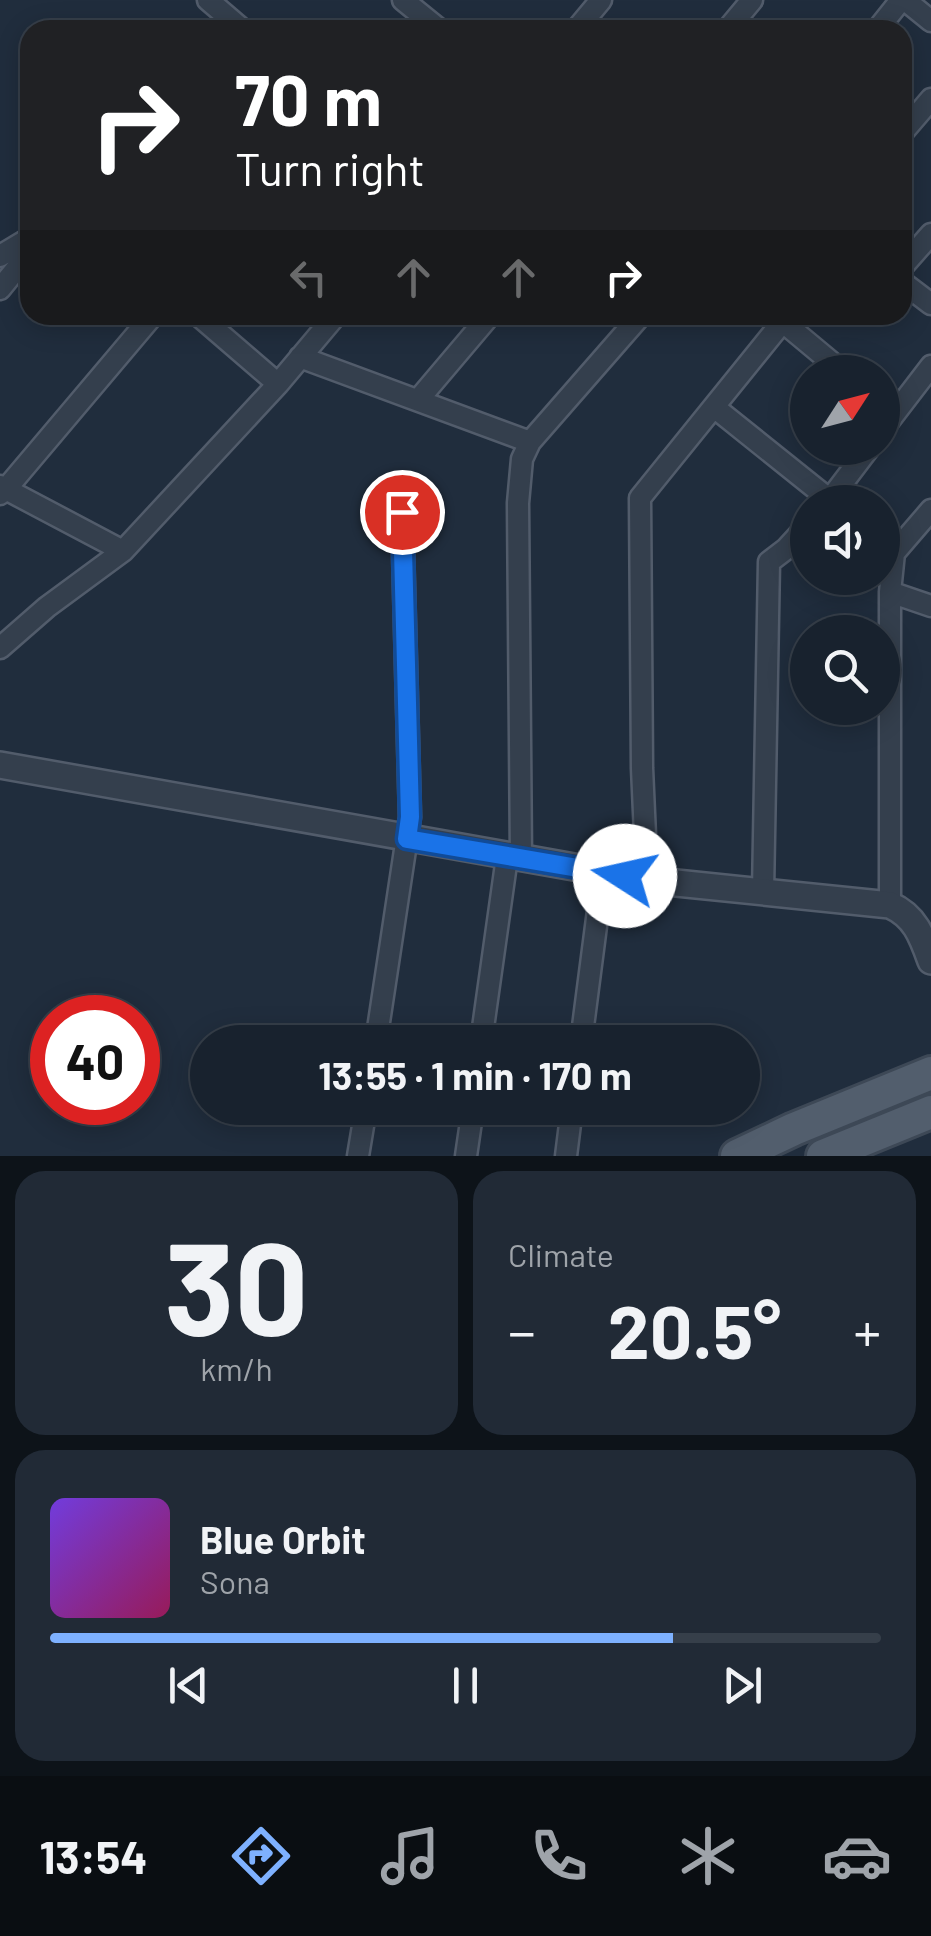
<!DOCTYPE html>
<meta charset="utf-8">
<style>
:root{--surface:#18222e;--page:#212a36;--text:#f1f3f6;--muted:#9fa4aa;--line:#363f4a;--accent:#7eb1ff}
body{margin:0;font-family:Barlow,sans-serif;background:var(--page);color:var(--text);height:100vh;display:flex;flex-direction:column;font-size:38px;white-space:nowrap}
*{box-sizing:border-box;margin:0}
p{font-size:32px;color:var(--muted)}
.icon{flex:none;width:55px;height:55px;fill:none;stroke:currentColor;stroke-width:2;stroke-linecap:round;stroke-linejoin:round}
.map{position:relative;height:1156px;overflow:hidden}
.drawer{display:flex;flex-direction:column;gap:15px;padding:15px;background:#0d1319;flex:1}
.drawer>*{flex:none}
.hud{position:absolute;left:20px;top:20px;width:892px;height:305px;border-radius:30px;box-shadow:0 5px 25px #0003,0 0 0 2px var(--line);background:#202124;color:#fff;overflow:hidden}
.needle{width:65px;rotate:54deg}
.tools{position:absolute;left:790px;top:355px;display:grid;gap:20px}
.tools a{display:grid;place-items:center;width:110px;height:110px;border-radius:50%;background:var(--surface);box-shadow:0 5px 25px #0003,0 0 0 2px var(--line);font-size:50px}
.speed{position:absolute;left:30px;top:995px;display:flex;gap:20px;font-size:50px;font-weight:700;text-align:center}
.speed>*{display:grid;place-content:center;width:130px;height:130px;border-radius:50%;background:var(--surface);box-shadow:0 5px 25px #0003,0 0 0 2px var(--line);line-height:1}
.speed .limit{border:15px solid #d22;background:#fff;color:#111}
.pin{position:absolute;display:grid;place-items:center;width:85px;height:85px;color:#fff;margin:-42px;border:5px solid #fff;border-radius:50%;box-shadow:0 2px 10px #0007}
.me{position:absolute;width:110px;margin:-55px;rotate:280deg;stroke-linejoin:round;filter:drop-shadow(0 0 8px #0008)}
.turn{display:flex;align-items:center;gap:35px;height:210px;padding:0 50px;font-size:45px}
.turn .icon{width:130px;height:130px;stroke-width:2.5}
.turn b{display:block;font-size:70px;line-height:85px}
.lanes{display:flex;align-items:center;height:95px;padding:0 50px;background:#0003;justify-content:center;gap:50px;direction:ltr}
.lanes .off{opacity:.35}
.big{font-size:75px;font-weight:700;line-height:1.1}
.drawer .card{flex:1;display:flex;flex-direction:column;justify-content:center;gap:15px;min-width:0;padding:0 35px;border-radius:30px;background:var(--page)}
.drawer .dial{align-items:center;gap:0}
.dial b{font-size:130px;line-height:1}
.song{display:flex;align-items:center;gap:30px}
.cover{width:120px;height:120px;border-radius:15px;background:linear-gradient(135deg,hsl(260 70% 55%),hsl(330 70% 35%))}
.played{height:10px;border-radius:5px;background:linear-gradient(90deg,var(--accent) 75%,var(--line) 75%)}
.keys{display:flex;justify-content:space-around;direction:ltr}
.heat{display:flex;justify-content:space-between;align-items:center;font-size:55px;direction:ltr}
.drawer .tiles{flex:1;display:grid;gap:15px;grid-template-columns:1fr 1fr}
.card:last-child{grid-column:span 2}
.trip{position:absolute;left:190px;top:1025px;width:570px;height:100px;border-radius:50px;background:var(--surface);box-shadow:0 5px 25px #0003,0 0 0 2px var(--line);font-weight:700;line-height:100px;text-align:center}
.menu{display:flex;height:160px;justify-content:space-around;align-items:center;background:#0a0e12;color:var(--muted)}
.menu .icon{width:70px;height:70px}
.menu .current{color:var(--accent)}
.menu b{font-size:45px;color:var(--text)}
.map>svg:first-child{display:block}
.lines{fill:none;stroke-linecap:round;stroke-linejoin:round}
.minor-casing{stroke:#525c6b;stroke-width:25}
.tertiary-casing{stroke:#525c6b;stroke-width:30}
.primary-casing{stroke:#3d4856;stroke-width:38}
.minor{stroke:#343f4d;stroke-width:20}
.tertiary{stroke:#343f4d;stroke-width:25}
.primary{stroke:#525e6d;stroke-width:32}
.route-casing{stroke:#114b97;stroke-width:25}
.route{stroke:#1a73e8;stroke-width:18}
</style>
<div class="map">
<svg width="931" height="1156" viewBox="0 0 931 1156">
<rect width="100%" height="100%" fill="#202d3d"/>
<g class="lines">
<defs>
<path id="minor" d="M208 0 243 30
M403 0 440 30
M905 0 931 21
M576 30 601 0
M727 30 752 0
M877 30 901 0
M902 133 931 99
M0 256 30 238
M902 267 931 234
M902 282 931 304
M0 289 30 252
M198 315 278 384
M783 322 843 372
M300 357 530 442
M418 400 490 315
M714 407 830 500
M882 430 931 366
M0 486 123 551
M0 494 6 489 153 315
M828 502 869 448
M890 592 931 606
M0 648 47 607 123 551 278 384 336 315
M521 859 518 503 522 459 530 442 641 315
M647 880 642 768 640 498 788 315
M763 892 769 562 786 549 808 525
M890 905V592L894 553 931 510
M376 1042 410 817 402 511
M481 1042 507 857
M581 1042 603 872
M358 1156 366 1108
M466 1156 473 1108
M566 1156 572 1108"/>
<path id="tertiary" d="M0 765 647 880 890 905C915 916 922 936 931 961"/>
<path id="primary" d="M737 1156 794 1129 931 1073
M823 1156 931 1112"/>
</defs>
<use href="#minor" class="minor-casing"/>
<use href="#tertiary" class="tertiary-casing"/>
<use href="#primary" class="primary-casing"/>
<use href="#minor" class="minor"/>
<use href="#tertiary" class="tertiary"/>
<use href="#primary" class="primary"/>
</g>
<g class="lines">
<defs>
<path id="route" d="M402 512 410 817 407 839 625 876"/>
</defs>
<use href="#route" class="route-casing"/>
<use href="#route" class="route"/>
</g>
</svg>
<div class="tools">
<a><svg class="needle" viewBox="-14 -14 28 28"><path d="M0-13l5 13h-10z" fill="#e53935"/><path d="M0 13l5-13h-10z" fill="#9fa4aa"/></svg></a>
<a><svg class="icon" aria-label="sound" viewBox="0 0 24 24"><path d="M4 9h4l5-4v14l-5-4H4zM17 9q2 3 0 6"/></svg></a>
<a><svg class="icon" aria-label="search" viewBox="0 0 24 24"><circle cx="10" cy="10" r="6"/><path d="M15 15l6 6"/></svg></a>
</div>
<div class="speed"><div class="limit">40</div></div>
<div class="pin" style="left:402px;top:512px;background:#d93025"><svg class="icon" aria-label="arrive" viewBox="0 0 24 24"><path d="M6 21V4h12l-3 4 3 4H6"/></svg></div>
<svg class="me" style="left:625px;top:876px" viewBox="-20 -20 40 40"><circle r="19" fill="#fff"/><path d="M0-13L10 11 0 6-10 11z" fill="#1a73e8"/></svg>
<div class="trip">13:55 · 1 min · 170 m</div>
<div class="hud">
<div class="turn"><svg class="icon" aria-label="right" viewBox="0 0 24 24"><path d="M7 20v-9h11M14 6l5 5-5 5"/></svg><div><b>70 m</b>Turn right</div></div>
<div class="lanes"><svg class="icon off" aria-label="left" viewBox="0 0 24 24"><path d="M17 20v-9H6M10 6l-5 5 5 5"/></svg><svg class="icon off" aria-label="ahead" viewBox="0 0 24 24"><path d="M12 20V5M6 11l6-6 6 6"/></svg><svg class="icon off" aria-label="ahead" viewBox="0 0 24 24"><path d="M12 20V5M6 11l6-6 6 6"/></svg><svg class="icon" aria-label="right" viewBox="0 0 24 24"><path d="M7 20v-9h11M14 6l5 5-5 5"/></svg></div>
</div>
</div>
<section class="drawer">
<div class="tiles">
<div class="card dial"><b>30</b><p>km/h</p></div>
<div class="card"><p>Climate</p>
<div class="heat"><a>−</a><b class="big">20.5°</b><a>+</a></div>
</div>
<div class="card">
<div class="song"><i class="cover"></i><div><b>Blue Orbit</b><p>Sona</p></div></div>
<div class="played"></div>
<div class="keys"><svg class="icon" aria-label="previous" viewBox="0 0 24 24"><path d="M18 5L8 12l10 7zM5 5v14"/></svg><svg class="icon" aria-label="pause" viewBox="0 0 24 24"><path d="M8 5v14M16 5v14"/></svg><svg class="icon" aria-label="next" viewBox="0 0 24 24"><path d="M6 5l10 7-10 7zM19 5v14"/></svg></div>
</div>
</div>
</section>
<nav class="menu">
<b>13:54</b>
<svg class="icon current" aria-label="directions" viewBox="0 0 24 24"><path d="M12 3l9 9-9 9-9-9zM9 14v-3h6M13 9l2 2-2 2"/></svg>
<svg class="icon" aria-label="music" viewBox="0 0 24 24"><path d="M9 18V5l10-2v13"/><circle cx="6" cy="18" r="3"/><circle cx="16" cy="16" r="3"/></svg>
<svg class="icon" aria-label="phone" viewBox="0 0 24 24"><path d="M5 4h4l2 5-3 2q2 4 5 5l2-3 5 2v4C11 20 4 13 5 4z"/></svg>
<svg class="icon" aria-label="climate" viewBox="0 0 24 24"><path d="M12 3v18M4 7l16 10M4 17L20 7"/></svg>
<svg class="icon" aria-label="car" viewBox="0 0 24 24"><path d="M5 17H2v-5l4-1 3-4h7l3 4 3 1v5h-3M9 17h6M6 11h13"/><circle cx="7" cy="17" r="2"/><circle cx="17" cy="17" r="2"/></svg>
</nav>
